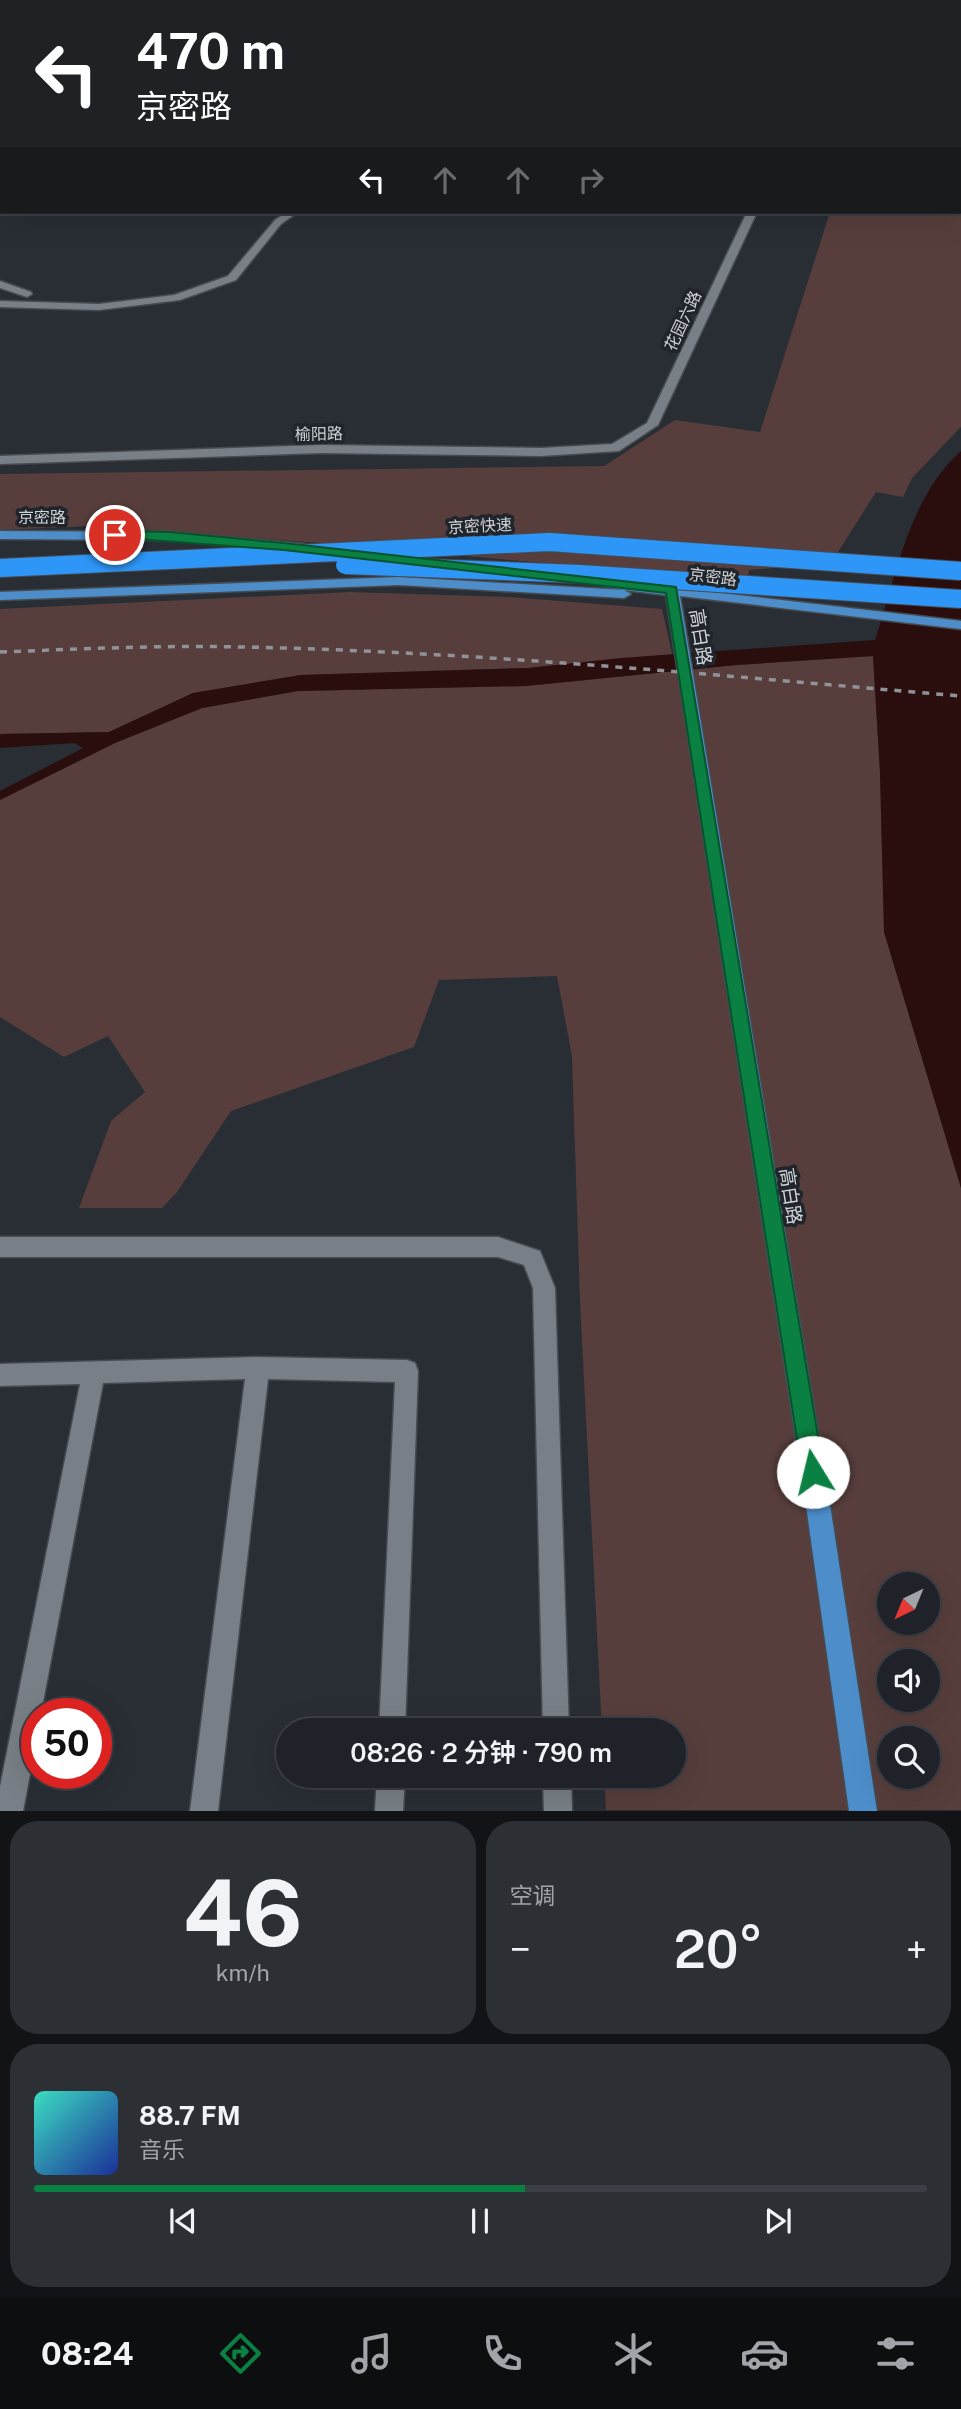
<!DOCTYPE html>
<html lang="zh">
<meta charset="utf-8">
<style>
:root{--surface:#1f2228;--page:#2c2f34;--text:#f1f3f6;--muted:#a1a4a8;--line:#3c3f45;--accent:#0b8043}
body{margin:0;font-family:"Public Sans","Noto Sans SC",sans-serif;background:var(--page);color:var(--text);height:100vh;display:flex;flex-direction:column;font-size:26px;white-space:nowrap}
*{box-sizing:border-box;margin:0}
p{font-size:23px;color:var(--muted)}
.icon{flex:none;width:38px;height:38px;fill:none;stroke:currentColor;stroke-width:2;stroke-linecap:round;stroke-linejoin:round}
.map{position:relative;height:1811px;overflow:hidden}
.details{display:flex;flex-direction:column;gap:10px;padding:10px;background:#111316;flex:1}
.details>*{flex:none}
.top-card{position:absolute;left:0px;top:0px;width:962px;height:214px;box-shadow:0 7px 28px #0002,0 0 0 2px var(--line);background:#202124;color:#fff;overflow:hidden}
.needle{width:46px;rotate:223deg}
.buttons{position:absolute;left:877px;top:1572px;display:grid;gap:14px}
.buttons a{display:grid;place-items:center;width:63px;height:63px;border-radius:50%;background:var(--surface);box-shadow:0 7px 28px #0002,0 0 0 2px var(--line);font-size:35px}
.speed{position:absolute;left:21px;top:1698px;display:flex;gap:14px;font-size:35px;font-weight:700;text-align:center}
.speed>*{display:grid;place-content:center;width:91px;height:91px;border-radius:50%;background:var(--surface);box-shadow:0 7px 28px #0002,0 0 0 2px var(--line);line-height:1}
.speed .limit{border:10px solid #d22;background:#fff;color:#111}
.pin{position:absolute;display:grid;place-items:center;width:60px;height:60px;color:#fff;margin:-30px;border:4px solid #fff;border-radius:50%;box-shadow:0 2px 7px #0007}
.me{position:absolute;width:77px;margin:-38px;rotate:351deg;stroke-linejoin:round;filter:drop-shadow(0 0 5px #0008)}
.turn{display:flex;align-items:center;gap:24px;height:147px;padding:0 21px;font-size:32px}
.turn .icon{width:91px;height:91px;stroke-width:2.5}
.turn b{display:block;font-size:49px;line-height:60px}
.lanes{display:flex;align-items:center;height:66px;padding:0 21px;background:#0003;justify-content:center;gap:35px;direction:ltr}
.lanes .off{opacity:.35}
.big{font-size:52px;font-weight:600;line-height:1.1}
.details .tile{flex:1;display:flex;flex-direction:column;justify-content:center;gap:10px;min-width:0;padding:0 24px;border-radius:28px;background:var(--page)}
.details .dial{align-items:center;gap:0}
.dial b{font-size:91px;line-height:1}
.song{display:flex;align-items:center;gap:21px}
.cover{width:84px;height:84px;border-radius:10px;background:linear-gradient(135deg,hsl(170 70% 55%),hsl(230 70% 35%))}
.played{height:7px;border-radius:4px;background:linear-gradient(90deg,var(--accent) 55%,var(--line) 55%)}
.keys{display:flex;justify-content:space-around;direction:ltr}
.heat{display:flex;justify-content:space-between;align-items:center;font-size:38px;direction:ltr}
.details .tiles{flex:1;display:grid;gap:10px;grid-template-columns:1fr 1fr}
.tile:last-child{grid-column:span 2}
.trip{position:absolute;left:276px;top:1718px;width:410px;height:70px;border-radius:35px;background:var(--surface);box-shadow:0 7px 28px #0002,0 0 0 2px var(--line);font-weight:600;line-height:70px;text-align:center}
.tabs{display:flex;height:112px;justify-content:space-around;align-items:center;background:#0c0e10;color:var(--muted)}
.tabs .icon{width:49px;height:49px}
.tabs .selected{color:var(--accent)}
.tabs b{font-size:32px;color:var(--text)}
.map>svg:first-child{display:block}
.green{fill:#573e3c;fill-rule:evenodd}
.water{fill:#2a0e0d}
.lines{fill:none;stroke-linecap:round;stroke-linejoin:round}
.minor-casing{stroke:#474b50;stroke-width:3}
.major-casing{stroke:#474b50;stroke-width:3}
.minor{fill:#787f86;fill-rule:evenodd}
.major{fill:#4c8dca;fill-rule:evenodd}
.rail{stroke:#8f9398;stroke-width:3.5;stroke-dasharray:7 7;stroke-linecap:butt}
.highway-bridge-casing{stroke:#474b50;stroke-width:20;stroke-linecap:butt}
.highway-bridge{stroke:#2e96f7;stroke-width:18}
.route{fill:#0b8043;stroke:#07532c;stroke-width:2}
.labels{text-anchor:middle;dominant-baseline:central;stroke-width:7;stroke-linejoin:round;paint-order:stroke}
.far-street-label{font-size:16px;fill:#cfd2d6;stroke:#1f252b}
.street-label{font-size:19px;fill:#cfd2d6;stroke:#1f252b}
</style>
<div class="map">
<svg width="961" height="1811" viewBox="0 0 961 1811">
<rect width="100%" height="100%" fill="#292e35"/>
<path class="green" d="M961 48V427L912 478 903 497 876 492 831 563 749 570 747 582 360 546 91 526 0 530V474L604 466 675 420 760 432 830 212H961Z
M350 592 507 597 662 609 672 654 528 668 301 675 193 693 109 732 0 734V609Z
M873 656 880 772 884 932 961 1188V1810H606L604 1776H674V1731H602L580 1301 572 1056 557 976 439 980 414 1047 231 1111 177 1192 162 1208H79L111 1121 145 1092 108 1036 64 1057 0 1017V800L115 743 202 708 298 691 526 686 736 665ZM889 1584H928V1622H889ZM889 1661H928V1699H889ZM889 1738H928V1776H889Z"/>
<path class="water" d="M961 451V1188L884 932 880 772 873 656 736 665 526 686 298 691 202 708 115 743 0 800V791L83 748 75 743 0 748V734L109 732 193 693 301 675 528 668 621 658 875 640C896 576 909 497 961 451Z"/>
<g class="lines">
<defs>
<path id="minor" d="M14 0H22L13 2Z
M393 0H401L402 2H394Z
M885 0H893L884 2Z
M0 41H2L0 50Z
M0 110H2V116H0Z
M2 201V207L0 208V202Z
M287 212H298L281 224 236 280 180 300 99 310 0 307V301L99 304 174 295 228 276 275 220Z
M747 212H757L658 425 619 451 541 456 321 453 0 464V456L321 445 541 448 612 444 647 423Z
M0 281 31 292 32 294 27 297 0 288Z
M0 1237H498L540 1251 555 1288 569 1731H543L533 1288 524 1265 498 1257H0Z
M258 1357 407 1360 415 1363 418 1371 405 1731H379L395 1382 268 1379 218 1811H190L245 1379 103 1383 41 1713H37V1737L23 1811H0V1787L80 1384 0 1386V1364Z
M377 1776H405L403 1811H375Z
M543 1776H571L572 1811H544Z"/>
<path id="major" d="M0 531 169 532 304 544 311 548 304 552 169 540 0 539Z
M399 577 624 590 605 587V581L610 580 961 621V629L680 596 829 1498 877 1811H849L805 1498 666 595 624 590 631 594 624 598 399 585 0 600V592Z"/>
</defs>
<use href="#minor" class="minor-casing"/>
<use href="#major" class="major-casing"/>
<use href="#minor" class="minor"/>
<use href="#major" class="major"/>
<path class="rail" d="M0 652C81 649 162 645 243 647 483 652 722 676 961 696"/>
<defs>
<path id="highway-bridge" d="M345 565 580 574 961 599
M0 568 549 542 961 571"/>
</defs>
<use href="#highway-bridge" class="highway-bridge-casing"/>
<use href="#highway-bridge" class="highway-bridge"/>
</g>
<path class="route" d="M115 531 169 532 284 543 676 587 824 1472 820 1480 813 1483 805 1480 802 1472 666 593 284 550 110 537 109 535Z"/>
<g class="labels">
<g class="far-street-label">
<text transform="translate(683 321) rotate(-65)">花园六路</text>
<text transform="translate(319 434) rotate(-1)">榆阳路</text>
<text x="42" y="517">京密路</text>
<text transform="translate(480 526) rotate(-3)">京密快速</text>
<text transform="translate(713 577) rotate(7)">京密路</text>
</g>
<g class="street-label">
<text transform="translate(701 637) rotate(81)">高白路</text>
<text transform="translate(791 1196) rotate(81)">高白路</text>
</g>
</g>
</svg>
<div class="buttons">
<a><svg class="needle" viewBox="-14 -14 28 28"><path d="M0-13l5 13h-10z" fill="#e53935"/><path d="M0 13l5-13h-10z" fill="#a1a4a8"/></svg></a>
<a><svg class="icon" aria-label="sound" viewBox="0 0 24 24"><path d="M4 9h4l5-4v14l-5-4H4zM17 9q2 3 0 6"/></svg></a>
<a><svg class="icon" aria-label="search" viewBox="0 0 24 24"><circle cx="10" cy="10" r="6"/><path d="M15 15l6 6"/></svg></a>
</div>
<div class="speed"><div class="limit">50</div></div>
<div class="pin" style="left:115px;top:535px;background:#d93025"><svg class="icon" aria-label="arrive" viewBox="0 0 24 24"><path d="M6 21V4h12l-3 4 3 4H6"/></svg></div>
<svg class="me" style="left:813px;top:1472px" viewBox="-20 -20 40 40"><circle r="19" fill="#fff"/><path d="M0-13L10 11 0 6-10 11z" fill="#0b8043"/></svg>
<div class="trip">08:26 · 2 分钟 · 790 m</div>
<div class="top-card">
<div class="turn"><svg class="icon" aria-label="left" viewBox="0 0 24 24"><path d="M17 20v-9H6M10 6l-5 5 5 5"/></svg><div><b>470 m</b>京密路</div></div>
<div class="lanes"><svg class="icon" aria-label="left" viewBox="0 0 24 24"><path d="M17 20v-9H6M10 6l-5 5 5 5"/></svg><svg class="icon off" aria-label="ahead" viewBox="0 0 24 24"><path d="M12 20V5M6 11l6-6 6 6"/></svg><svg class="icon off" aria-label="ahead" viewBox="0 0 24 24"><path d="M12 20V5M6 11l6-6 6 6"/></svg><svg class="icon off" aria-label="right" viewBox="0 0 24 24"><path d="M7 20v-9h11M14 6l5 5-5 5"/></svg></div>
</div>
</div>
<section class="details">
<div class="tiles">
<div class="tile dial"><b>46</b><p>km/h</p></div>
<div class="tile"><p>空调</p>
<div class="heat"><a>−</a><b class="big">20°</b><a>+</a></div>
</div>
<div class="tile">
<div class="song"><i class="cover"></i><div><b>88.7 FM</b><p>音乐</p></div></div>
<div class="played"></div>
<div class="keys"><svg class="icon" aria-label="previous" viewBox="0 0 24 24"><path d="M18 5L8 12l10 7zM5 5v14"/></svg><svg class="icon" aria-label="pause" viewBox="0 0 24 24"><path d="M8 5v14M16 5v14"/></svg><svg class="icon" aria-label="next" viewBox="0 0 24 24"><path d="M6 5l10 7-10 7zM19 5v14"/></svg></div>
</div>
</div>
</section>
<nav class="tabs">
<b>08:24</b>
<svg class="icon selected" aria-label="directions" viewBox="0 0 24 24"><path d="M12 3l9 9-9 9-9-9zM9 14v-3h6M13 9l2 2-2 2"/></svg>
<svg class="icon" aria-label="music" viewBox="0 0 24 24"><path d="M9 18V5l10-2v13"/><circle cx="6" cy="18" r="3"/><circle cx="16" cy="16" r="3"/></svg>
<svg class="icon" aria-label="phone" viewBox="0 0 24 24"><path d="M5 4h4l2 5-3 2q2 4 5 5l2-3 5 2v4C11 20 4 13 5 4z"/></svg>
<svg class="icon" aria-label="climate" viewBox="0 0 24 24"><path d="M12 3v18M4 7l16 10M4 17L20 7"/></svg>
<svg class="icon" aria-label="car" viewBox="0 0 24 24"><path d="M5 17H2v-5l4-1 3-4h7l3 4 3 1v5h-3M9 17h6M6 11h13"/><circle cx="7" cy="17" r="2"/><circle cx="17" cy="17" r="2"/></svg>
<svg class="icon" aria-label="filters" viewBox="0 0 24 24"><path d="M4 7h16M4 17h16"/><circle cx="9" cy="7" r="2"/><circle cx="15" cy="17" r="2"/></svg>
</nav>
